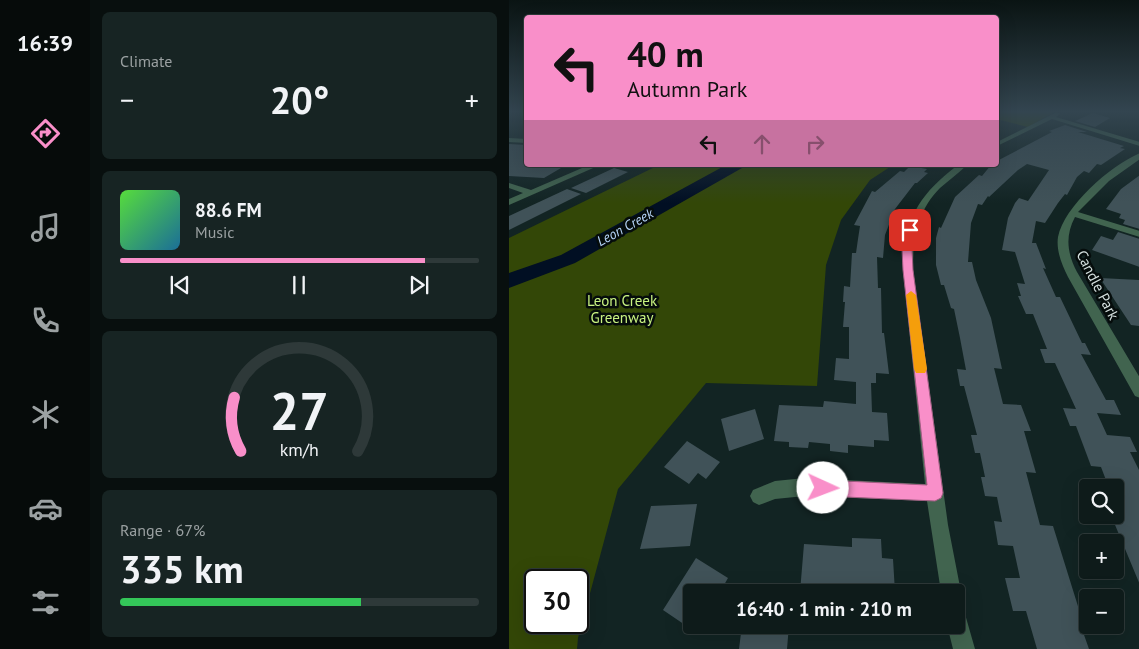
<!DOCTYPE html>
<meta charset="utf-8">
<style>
:root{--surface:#0e1b1a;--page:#172423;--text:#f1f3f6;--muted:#9ba1a2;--line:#2e3939;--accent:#f98fc9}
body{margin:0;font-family:"PT Sans",sans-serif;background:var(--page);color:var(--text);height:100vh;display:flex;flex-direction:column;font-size:19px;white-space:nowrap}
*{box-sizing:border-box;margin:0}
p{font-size:16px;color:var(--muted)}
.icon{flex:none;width:28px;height:28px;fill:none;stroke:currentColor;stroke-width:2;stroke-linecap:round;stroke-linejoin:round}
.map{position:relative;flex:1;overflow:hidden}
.sheet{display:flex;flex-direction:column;gap:12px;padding:12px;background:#080f0e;width:419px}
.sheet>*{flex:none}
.top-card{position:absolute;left:15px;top:15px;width:475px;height:152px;border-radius:5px;box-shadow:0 5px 20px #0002,0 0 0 1px var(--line);background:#f98fc9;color:#111;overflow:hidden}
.fabs{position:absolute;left:570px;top:479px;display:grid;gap:10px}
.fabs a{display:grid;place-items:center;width:45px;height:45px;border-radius:5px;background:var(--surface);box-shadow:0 5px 20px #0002,0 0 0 1px var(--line);font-size:25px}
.speed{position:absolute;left:15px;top:569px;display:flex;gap:10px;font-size:25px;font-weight:700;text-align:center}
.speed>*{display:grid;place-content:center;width:65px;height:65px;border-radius:50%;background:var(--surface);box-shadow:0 5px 20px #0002,0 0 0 1px var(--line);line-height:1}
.speed .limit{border:2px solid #111;border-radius:8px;background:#fff;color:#111}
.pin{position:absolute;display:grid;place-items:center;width:42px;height:42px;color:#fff;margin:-21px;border-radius:10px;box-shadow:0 2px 8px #0006}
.me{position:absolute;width:55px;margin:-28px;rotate:92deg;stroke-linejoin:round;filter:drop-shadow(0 0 4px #0008)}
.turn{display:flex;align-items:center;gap:18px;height:105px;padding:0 20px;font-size:22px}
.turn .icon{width:65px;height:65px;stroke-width:2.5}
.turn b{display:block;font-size:35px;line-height:42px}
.lanes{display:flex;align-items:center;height:48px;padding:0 20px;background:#0003;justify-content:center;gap:25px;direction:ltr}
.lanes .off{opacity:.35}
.big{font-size:38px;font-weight:700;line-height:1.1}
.sheet .widget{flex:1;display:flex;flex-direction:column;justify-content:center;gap:8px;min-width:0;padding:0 18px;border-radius:8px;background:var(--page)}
.sheet .dial{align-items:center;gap:0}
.dial svg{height:130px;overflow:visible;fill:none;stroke:var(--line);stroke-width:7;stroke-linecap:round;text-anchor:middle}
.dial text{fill:var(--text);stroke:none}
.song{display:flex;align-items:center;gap:15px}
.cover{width:60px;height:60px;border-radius:8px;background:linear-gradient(135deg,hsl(110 70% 55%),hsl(200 70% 35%))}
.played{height:5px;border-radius:2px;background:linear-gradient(90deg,var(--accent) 85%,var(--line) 85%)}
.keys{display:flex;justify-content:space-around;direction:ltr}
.heat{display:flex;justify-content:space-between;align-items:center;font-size:28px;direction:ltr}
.charge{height:8px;border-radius:4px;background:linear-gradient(90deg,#34c759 67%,var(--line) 0)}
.trip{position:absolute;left:174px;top:584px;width:282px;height:50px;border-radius:5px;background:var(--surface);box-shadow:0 5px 20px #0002,0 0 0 1px var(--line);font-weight:700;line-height:50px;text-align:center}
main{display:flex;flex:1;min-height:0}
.tabs{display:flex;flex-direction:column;width:90px;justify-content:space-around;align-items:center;background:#060b0a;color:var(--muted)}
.tabs .icon{width:35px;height:35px}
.tabs .on{color:var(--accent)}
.tabs b{font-size:22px;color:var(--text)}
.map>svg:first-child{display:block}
.green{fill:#334707;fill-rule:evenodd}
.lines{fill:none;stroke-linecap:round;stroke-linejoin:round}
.river{fill:#010f23;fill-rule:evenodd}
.building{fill:#405258}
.street{fill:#41644f;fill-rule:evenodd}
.route{fill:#f98fc9;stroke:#a25d83}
.slow{fill:#f59e0b}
.labels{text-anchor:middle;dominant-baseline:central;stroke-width:5;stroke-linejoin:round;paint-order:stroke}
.far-water-label{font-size:14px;font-style:italic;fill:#b5d3f7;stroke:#050c0b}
.street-label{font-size:15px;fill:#d4dfde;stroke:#050c0b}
.park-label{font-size:15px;fill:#c8f281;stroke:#050c0b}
</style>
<main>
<nav class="tabs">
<b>16:39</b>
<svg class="icon on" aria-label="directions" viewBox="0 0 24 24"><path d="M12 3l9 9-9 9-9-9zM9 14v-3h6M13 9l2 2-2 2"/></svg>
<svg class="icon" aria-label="music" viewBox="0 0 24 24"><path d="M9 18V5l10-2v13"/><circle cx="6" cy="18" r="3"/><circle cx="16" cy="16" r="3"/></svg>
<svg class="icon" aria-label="phone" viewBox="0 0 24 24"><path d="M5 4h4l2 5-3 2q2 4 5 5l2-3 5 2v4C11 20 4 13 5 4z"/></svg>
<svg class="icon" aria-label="climate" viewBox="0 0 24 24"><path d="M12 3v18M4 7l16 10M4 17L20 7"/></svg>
<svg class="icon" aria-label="car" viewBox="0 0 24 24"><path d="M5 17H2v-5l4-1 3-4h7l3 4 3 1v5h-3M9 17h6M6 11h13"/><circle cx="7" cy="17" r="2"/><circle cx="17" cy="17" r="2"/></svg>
<svg class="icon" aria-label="filters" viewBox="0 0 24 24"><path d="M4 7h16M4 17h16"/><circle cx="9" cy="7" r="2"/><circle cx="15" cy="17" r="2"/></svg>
</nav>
<section class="sheet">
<div class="widget"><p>Climate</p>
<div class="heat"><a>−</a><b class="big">20°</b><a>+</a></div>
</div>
<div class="widget">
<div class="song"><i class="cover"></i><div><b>88.6 FM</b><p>Music</p></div></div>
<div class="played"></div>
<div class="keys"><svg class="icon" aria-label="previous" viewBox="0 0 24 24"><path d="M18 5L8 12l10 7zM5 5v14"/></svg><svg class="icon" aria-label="pause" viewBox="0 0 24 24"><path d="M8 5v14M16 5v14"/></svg><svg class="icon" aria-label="next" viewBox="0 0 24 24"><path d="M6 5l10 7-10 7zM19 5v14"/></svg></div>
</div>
<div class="widget dial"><svg viewBox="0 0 100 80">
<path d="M14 69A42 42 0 1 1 86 69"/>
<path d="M14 69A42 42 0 0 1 10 36" stroke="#f98fc9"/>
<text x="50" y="56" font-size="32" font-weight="700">27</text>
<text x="50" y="72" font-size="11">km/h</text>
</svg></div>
<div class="widget"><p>Range · 67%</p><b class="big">335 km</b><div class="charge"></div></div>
</section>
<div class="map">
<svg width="631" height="649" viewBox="0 0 631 649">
<rect width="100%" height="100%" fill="#122423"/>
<path class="green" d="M488 112H545L519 127 488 119Z
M150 165H384L361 180 332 220 317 265 308 386 197 383 109 489 69 638 68 649H0V238ZM26 580H69V622H26Z"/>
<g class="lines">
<path class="river" d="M217 165H236L233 168 66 263 0 288V273L52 255Z"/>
</g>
<path class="building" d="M584 113 601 118 586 127 566 121Z
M556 125 578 132H569L615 146 611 148 616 149 592 165 588 164 580 173 575 171 568 177 558 195 556 194 549 203 536 223 527 221 523 243H527L537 269 534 268 547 297H551L573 343H576L582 355 572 354 597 400H605L612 415 588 413 598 435 621 437 628 452H621L631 472V585L604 520H614L606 502V488H600L592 467 582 466 567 426H561L554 408 567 409 546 363H536L531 349H538L524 314H517L509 296H512L508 283 516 284 506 252 493 250 499 218 506 203 510 198 519 201 540 170 518 164 509 170 480 197 479 196 473 205 469 204 462 223 459 262H463L467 280 482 318 493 369 485 368 494 404 512 405 522 431H515L527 473 517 472 531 525 544 526 577 632H574L580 649H528L517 611H504L496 578H511L504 546 489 545 485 521 493 522 488 497 476 496 472 477H476L471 453H466L462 435H468L455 386H451L448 369 457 370 451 338 445 309 442 308 435 285H432L427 265V238L430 227 432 228 446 197 470 175 473 176 482 165H488V161L543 132 540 131Z
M0 144 18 145V166L52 168 35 178 0 176Z
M401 166 418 169 415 172 419 173 408 183H406L386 209 376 235 374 258 368 257 369 288H372L373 333H375L380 374 367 373V383H362L363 412 378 413 380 441 365 440V447L339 445V453L321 451V444L300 442 299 448 280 447V442L265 441 270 405 314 407 315 401 347 404V382L325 380 327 358 340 359V327H334L336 302H334L335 286 341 287 343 253H347L349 239 351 226 345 225 363 191 366 192 391 171 395 172Z
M105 168 119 172 77 193 62 188Z
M631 175V229L614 224 616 220 610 218 612 214 597 209 612 189Z
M58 189 72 194 0 230V216Z
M609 232 631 239V267L583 250 592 236 604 240Z
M591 278 631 280V326L622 325Z
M246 409 255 439 220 451 212 419Z
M178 441 211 462 197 479 189 473 180 484 155 467Z
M188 504 181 546 131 549 142 506Z
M343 538 372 539 373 558 384 559 386 592H291L295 544 343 547Z
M187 558 219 578 211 592H182V629L154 610Z
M233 625H280L278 649H230Z"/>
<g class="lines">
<path class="street" d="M548 112 551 114 547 117 631 142V146L543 119 488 146V142Z
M0 138 18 139V143L0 142Z
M631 153V159L600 181 569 212 631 231V237L566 217C556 236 558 253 568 272L631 378V398L626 396 559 277C553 265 547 251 549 237 555 206 602 165 631 153Z
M80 165H91L0 205V199L14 193 0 188V183L22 190Z
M449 165H458C450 173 440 180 431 188 408 211 404 239 404 270L439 525 452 592 448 600V592H432L418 501 296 496 266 499 250 505 244 502 241 496 244 490 266 481 296 478 416 484 394 270C395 220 409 195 449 165Z
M448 611 456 614 466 649H444L438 625H448Z"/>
</g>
<linearGradient id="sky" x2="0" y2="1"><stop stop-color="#0a1413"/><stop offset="0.55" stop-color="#334550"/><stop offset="1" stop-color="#334550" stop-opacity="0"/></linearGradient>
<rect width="631" height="203" fill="url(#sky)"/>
<path class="route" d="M401 227 405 230 403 249 404 270 434 493 432 498 426 501 314 496 309 493 306 488 309 482 314 480 418 485 394 270 393 249 396 230Z"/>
<path class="slow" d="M402 291 407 295 418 369 416 373H407L405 369 397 295Z"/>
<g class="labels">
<g class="far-water-label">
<text transform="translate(116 227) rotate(-29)">Leon Creek</text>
</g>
<g class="street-label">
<text transform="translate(589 285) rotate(63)">Candle Park</text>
</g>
<g class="park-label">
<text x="113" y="300">Leon Creek<tspan x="113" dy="17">Greenway</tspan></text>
</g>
</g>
</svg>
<div class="fabs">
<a><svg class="icon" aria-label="search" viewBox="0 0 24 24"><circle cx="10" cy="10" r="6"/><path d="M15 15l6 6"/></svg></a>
<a>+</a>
<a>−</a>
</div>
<div class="speed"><div class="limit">30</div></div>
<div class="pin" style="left:401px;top:230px;background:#d93025"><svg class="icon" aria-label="arrive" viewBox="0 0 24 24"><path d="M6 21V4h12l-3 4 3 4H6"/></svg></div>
<svg class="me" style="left:314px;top:488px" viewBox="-20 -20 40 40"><circle r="19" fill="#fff"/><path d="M0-13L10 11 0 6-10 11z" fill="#f98fc9"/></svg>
<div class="trip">16:40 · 1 min · 210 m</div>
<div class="top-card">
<div class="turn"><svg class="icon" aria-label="left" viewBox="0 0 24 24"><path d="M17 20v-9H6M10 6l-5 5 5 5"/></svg><div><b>40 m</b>Autumn Park</div></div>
<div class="lanes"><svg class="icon" aria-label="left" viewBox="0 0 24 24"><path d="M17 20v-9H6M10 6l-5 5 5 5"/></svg><svg class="icon off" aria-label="ahead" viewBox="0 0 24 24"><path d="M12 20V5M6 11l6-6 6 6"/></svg><svg class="icon off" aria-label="right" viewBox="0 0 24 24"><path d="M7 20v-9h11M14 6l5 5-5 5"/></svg></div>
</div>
</div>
</main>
